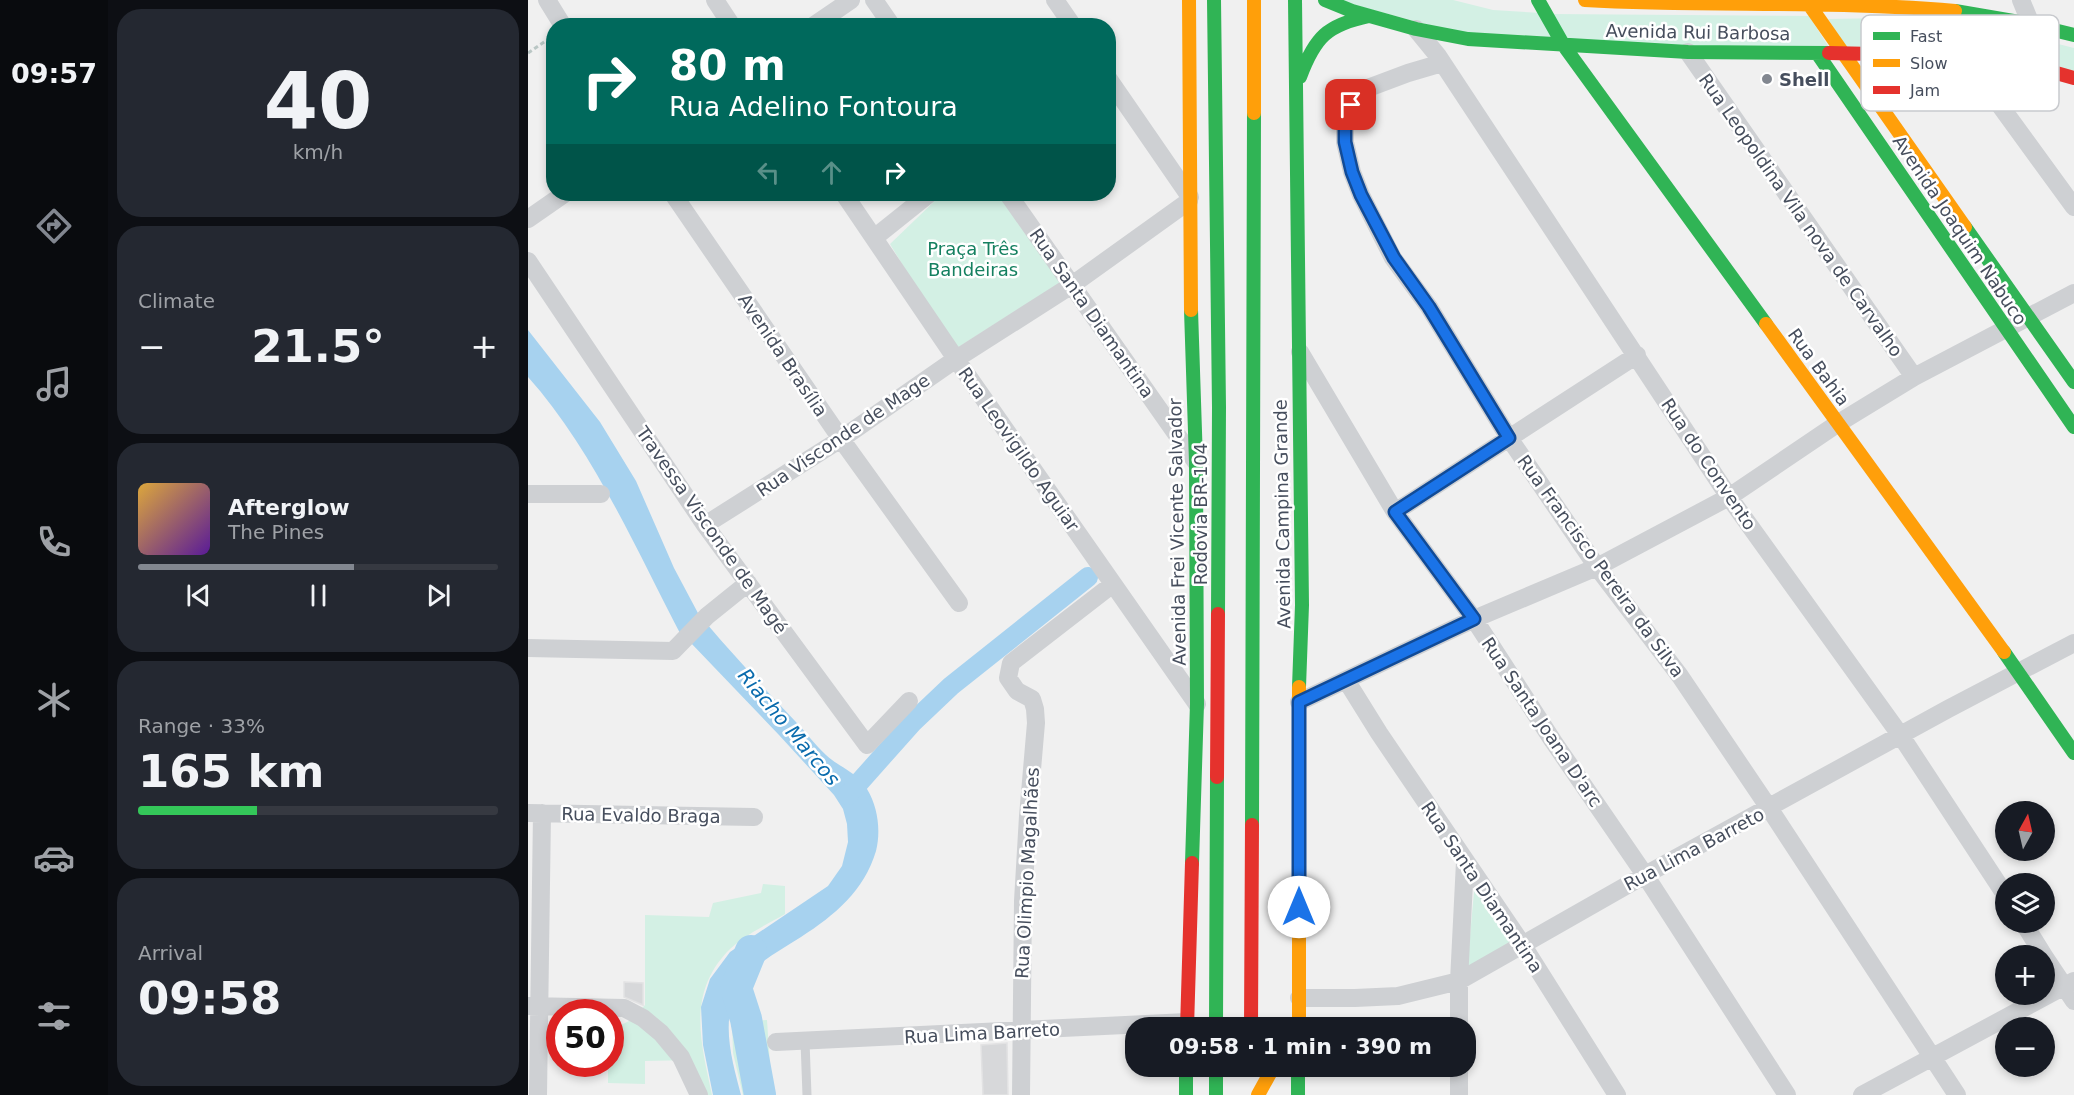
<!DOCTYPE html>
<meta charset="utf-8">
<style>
:root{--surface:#171b24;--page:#242831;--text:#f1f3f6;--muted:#9ea1a6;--line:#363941;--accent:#828790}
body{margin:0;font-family:"DejaVu Sans",sans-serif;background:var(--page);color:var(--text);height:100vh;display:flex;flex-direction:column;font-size:22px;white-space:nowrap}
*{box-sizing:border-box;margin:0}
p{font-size:20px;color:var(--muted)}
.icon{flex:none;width:33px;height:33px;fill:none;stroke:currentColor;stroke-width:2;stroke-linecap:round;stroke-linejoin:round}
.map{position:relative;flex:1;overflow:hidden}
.details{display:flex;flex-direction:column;gap:9px;padding:9px;background:#0d0f14;width:420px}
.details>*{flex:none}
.top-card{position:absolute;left:18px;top:18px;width:570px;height:183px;border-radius:24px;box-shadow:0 3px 9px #0003;background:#00695c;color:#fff;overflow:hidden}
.needle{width:39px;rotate:8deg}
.controls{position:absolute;left:1467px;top:801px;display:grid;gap:12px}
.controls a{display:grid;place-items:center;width:60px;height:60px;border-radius:50%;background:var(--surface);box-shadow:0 3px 9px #0003;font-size:30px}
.speed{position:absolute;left:18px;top:999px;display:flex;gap:12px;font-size:30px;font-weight:700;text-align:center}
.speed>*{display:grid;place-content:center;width:78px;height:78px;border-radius:50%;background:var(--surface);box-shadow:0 3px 9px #0003;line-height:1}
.speed .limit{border:9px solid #d22;background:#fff;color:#111}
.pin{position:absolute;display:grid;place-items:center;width:51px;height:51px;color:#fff;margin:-26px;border-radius:12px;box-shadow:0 3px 9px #0006}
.me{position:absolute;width:66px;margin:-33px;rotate:0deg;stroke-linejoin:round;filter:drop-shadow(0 0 4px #0008)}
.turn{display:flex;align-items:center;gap:21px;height:126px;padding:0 24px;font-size:27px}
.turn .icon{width:78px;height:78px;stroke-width:2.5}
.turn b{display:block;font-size:42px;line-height:51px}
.lanes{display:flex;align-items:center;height:57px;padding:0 24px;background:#0003;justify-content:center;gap:30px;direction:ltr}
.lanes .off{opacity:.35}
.big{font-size:45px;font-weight:600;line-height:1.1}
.details .card{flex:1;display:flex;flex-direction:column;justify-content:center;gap:9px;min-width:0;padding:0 21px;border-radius:24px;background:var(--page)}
.details .dial{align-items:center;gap:0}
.dial b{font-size:78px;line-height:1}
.song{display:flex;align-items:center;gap:18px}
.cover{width:72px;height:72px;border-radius:9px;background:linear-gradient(135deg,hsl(40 70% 55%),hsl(270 70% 35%))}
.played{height:6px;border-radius:3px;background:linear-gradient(90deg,var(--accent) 60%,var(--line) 60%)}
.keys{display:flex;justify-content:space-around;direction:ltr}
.heat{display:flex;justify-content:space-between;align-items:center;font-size:33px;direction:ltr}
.charge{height:9px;border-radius:4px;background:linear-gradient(90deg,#34c759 33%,var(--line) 0)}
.trip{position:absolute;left:597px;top:1017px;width:351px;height:60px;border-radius:24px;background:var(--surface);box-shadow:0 3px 9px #0003;font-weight:600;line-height:60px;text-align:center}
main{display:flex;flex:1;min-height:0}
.dock{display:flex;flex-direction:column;width:108px;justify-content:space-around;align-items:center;background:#090b0e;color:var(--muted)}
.dock .icon{width:42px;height:42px}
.dock .active{color:var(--accent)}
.dock b{font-size:27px;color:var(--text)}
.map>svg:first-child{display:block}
.green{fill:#d3f0e4}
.water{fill:#a7d2ef}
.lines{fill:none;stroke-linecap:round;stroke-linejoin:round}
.canal{stroke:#a7d2ef;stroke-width:20}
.river{stroke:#a7d2ef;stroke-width:32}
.building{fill:#d7d8da;stroke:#e2e2e3;stroke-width:1.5}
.path{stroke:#b9c6c4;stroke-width:3;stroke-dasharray:4.5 3;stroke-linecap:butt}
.lane{stroke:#ced0d3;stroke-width:9}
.street{stroke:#ced0d3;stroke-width:18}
.fast{stroke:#30b455;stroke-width:14}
.slow{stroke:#ff9f0a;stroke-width:14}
.jam{stroke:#e5322d;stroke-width:14}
.route-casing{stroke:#114b97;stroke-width:15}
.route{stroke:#1a73e8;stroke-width:10}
.poi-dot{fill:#828790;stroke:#fff;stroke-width:2}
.labels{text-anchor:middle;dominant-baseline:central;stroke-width:5;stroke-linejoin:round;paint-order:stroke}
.street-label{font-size:18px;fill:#464e5d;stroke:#fff}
.poi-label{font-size:18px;font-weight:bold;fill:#464e5d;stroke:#fff;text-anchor:start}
.park-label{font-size:18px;fill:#158060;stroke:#fff}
.water-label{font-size:20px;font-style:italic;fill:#096bad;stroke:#fff}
.key{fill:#fff;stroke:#c8cace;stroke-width:1.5}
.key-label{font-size:16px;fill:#464e5d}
</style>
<main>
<nav class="dock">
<b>09:57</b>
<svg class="icon active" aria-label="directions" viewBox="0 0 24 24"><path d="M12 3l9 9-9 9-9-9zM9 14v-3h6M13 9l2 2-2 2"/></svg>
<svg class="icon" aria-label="music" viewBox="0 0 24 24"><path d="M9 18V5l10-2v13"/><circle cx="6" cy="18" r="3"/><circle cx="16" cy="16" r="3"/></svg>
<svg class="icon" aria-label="phone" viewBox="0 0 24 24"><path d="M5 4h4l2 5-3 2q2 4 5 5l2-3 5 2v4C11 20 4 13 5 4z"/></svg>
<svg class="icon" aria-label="climate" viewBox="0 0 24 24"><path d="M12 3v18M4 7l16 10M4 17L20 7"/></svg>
<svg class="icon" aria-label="car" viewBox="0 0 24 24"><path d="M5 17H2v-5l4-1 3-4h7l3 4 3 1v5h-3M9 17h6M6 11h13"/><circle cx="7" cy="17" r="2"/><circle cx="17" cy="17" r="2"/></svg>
<svg class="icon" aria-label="filters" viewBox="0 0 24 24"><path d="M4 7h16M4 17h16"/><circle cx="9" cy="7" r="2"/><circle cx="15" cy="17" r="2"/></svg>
</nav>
<section class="details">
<div class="card dial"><b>40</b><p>km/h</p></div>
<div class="card"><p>Climate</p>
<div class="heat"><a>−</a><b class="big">21.5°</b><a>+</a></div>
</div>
<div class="card">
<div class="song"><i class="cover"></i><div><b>Afterglow</b><p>The Pines</p></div></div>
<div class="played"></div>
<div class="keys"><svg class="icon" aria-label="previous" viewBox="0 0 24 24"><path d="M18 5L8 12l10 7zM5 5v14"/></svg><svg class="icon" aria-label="pause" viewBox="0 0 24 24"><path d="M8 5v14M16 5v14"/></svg><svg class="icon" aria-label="next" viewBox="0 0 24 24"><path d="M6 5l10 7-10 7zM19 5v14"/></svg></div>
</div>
<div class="card"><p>Range · 33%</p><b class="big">165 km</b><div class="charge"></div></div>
<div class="card"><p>Arrival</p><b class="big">09:58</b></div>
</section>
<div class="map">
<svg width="1546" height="1095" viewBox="0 0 1546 1095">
<rect width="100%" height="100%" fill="#f0f0f0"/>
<path class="green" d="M808 0H925L965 10 1013 13 1028 42 935 34Z
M1024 14 1281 16 1302 49 1039 44Z
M1357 18 1399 21 1488 33 1546 48V74L1318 47 1300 19Z
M414 194H475L541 277 426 350 362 244Z
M947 881 985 942 939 969Z
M235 884 257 886V914C238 925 214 936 199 952 159 995 173 1043 184 1095H175L163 1060 117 1061V1084L80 1083V1064H82L83 1030 103 1020 117 1005V915L181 917 185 903 233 893Z
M239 1020 244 1095H215L205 1053 204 1022Z"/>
<path class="water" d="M0 330 72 422 108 481 146 568 171 615 154 637C109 551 64 448 0 377Z
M179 624C207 657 237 689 267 721 278 732 287 745 298 755 311 767 330 773 339 789 350 807 353 831 348 851 336 891 307 915 273 937 248 953 217 968 206 997 194 1028 205 1064 213 1095H185L175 1045 173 1007 182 979 202 952 300 886 314 866 320 842 319 824 315 809 306 795 251 735 162 642Z"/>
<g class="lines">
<path class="canal" d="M320 795 384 723 423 686 560 577"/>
<path class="river" d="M223 951 208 988 218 1019 232 1095"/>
</g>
<path class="building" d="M96 982 115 983V1005L96 997Z
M479 1043 480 1095H455L453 1045Z"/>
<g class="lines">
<path class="path" d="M0 53 22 38"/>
<path class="lane" d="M277 1041 279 1095"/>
<path class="street" d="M19 0 35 26
M187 0 204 26
M346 0 364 26
M527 0 545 26
M1493 0 1502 22
M285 26 323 0
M888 29 910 56 1201 497 1373 736 1478 896
M1160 52 1386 377
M1436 56 1546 207
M914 63 880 73 840 88 823 105 817 126V142L824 172 833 195 865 258 901 307 981 438 1069 567 1152 676 1241 808 1429 1095
M580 78 662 197
M145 194 313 439 431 603
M316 194 428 359 669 704
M480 194 668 462
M0 219 36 194
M346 238 401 194
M0 261 177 525 339 745 381 701
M772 352 867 512 946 619 1025 741 1117 875 1259 1095
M0 494H73
M867 512 1109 355
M177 525 313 439 428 359 544 285 661 201
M0 648 145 651 179 616 220 583
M818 680 851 733 994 944 1089 1095
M771 702 946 619 1069 567 1201 497 1309 424 1386 377 1546 293
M0 813 226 817
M1495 922 1516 956
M1516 956 1546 1001
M771 998H827L870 996 931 981 1117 875 1420 709 1546 643
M0 1006 96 1008 115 1018 133 1033 153 1057 171 1095
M931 1028V981L937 862
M248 1042 659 1022
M931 1066V1095
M10 1095 14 813
M493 1095 495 901 500 816 508 723 507 709 504 699 489 691 480 678 483 663 585 584
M1334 1095 1546 981"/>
<path class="fast" d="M686 0 691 407 690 614
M767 0 774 605 771 687
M797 0 824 11 888 29 940 39 1160 52 1301 53
M1010 0 1036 46 1238 324
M1427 11 1497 23 1546 35
M1289 53 1546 427
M772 77C787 37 799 25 841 16
M1437 227 1546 382
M663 310 668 462 669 704 664 863
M1476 652 1546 753
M724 825 726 113
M688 1028 689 777
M768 1028 771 1022
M658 1066V1095
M688 1066V1095
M770 1066V1095"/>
<path class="slow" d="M661 0 663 310
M726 0V113
M1057 0C1180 7 1304 0 1427 11
M1280 3 1437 227
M1238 324 1476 652
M771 1028V687
M730 1095 746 1066"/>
<path class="jam" d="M1301 53 1436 56 1500 65 1546 78
M689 777 690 614
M659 1028 664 863
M723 1028 724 825"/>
</g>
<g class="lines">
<defs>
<path id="route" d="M771 907V702L946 619 867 512 981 438 901 307 866 258 833 195 824 172 817 142V126L823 105"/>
</defs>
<use href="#route" class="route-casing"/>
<use href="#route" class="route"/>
</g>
<circle class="poi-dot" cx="1239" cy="79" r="6"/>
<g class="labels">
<g class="street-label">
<text transform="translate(1170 32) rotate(1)">Avenida Rui Barbosa</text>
<text transform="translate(1273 215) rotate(55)">Rua Leopoldina Vila nova de Carvalho</text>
<text transform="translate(1432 230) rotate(56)">Avenida Joaquim Nabuco</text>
<text transform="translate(564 313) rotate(55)">Rua Santa Diamantina</text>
<text transform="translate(255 355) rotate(56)">Avenida Brasília</text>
<text transform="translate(1291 367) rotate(54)">Rua Bahia</text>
<text transform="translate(315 435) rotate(-34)">Rua Visconde de Mage</text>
<text transform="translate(491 449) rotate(55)">Rua Leovigildo Aguiar</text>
<text transform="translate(1181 464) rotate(56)">Rua do Convento</text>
<text transform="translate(672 514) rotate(-90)">Rodovia BR-104</text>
<text transform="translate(754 514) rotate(-91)">Avenida Campina Grande</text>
<text transform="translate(184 530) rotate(55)">Travessa Visconde de Magé</text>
<text transform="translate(649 532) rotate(-91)">Avenida Frei Vicente Salvador</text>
<text transform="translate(1073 566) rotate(54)">Rua Francisco Pereira da Silva</text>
<text transform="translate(1014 722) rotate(56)">Rua Santa Joana D'arc</text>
<text transform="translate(113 815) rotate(1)">Rua Evaldo Braga</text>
<text transform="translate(1166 849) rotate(-28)">Rua Lima Barreto</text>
<text transform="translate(499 873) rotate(-87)">Rua Olimpio Magalhães</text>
<text transform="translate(954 887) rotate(56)">Rua Santa Diamantina</text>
<text transform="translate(454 1033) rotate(-3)">Rua Lima Barreto</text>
</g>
<g class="poi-label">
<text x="1251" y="79">Shell</text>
</g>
<g class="park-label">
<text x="445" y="248">Praça Três<tspan x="445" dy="21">Bandeiras</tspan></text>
</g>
<g class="water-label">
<text transform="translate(261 727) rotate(50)">Riacho Marcos</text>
</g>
</g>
<rect x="1333" y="15" width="198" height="96" rx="9" class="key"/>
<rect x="1345" y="32" width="27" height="8" fill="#30b455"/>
<rect x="1345" y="59" width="27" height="8" fill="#ff9f0a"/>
<rect x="1345" y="86" width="27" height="8" fill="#e5322d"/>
<g class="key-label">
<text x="1382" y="42">Fast</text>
<text x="1382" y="69">Slow</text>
<text x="1382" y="96">Jam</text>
</g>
</svg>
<div class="controls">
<a><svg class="needle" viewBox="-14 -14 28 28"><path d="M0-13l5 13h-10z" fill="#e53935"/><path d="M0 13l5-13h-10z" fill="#9ea1a6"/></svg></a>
<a><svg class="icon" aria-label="layers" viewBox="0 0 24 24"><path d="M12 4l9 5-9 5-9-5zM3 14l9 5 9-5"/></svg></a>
<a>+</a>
<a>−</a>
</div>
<div class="speed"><div class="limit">50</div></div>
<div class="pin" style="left:823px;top:105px;background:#d93025"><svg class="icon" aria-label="arrive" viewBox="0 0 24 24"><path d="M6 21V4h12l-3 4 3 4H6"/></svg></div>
<svg class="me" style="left:771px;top:907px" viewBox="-20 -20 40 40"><circle r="19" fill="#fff"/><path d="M0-13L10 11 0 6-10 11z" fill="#1a73e8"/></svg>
<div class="trip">09:58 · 1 min · 390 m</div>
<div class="top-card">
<div class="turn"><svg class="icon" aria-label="right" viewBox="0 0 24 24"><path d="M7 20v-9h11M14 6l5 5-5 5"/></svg><div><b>80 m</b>Rua Adelino Fontoura</div></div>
<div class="lanes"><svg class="icon off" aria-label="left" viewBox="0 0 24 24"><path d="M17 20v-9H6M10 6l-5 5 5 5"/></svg><svg class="icon off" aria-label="ahead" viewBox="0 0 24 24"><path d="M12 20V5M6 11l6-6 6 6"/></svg><svg class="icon" aria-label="right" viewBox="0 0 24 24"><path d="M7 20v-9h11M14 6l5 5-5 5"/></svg></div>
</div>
</div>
</main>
